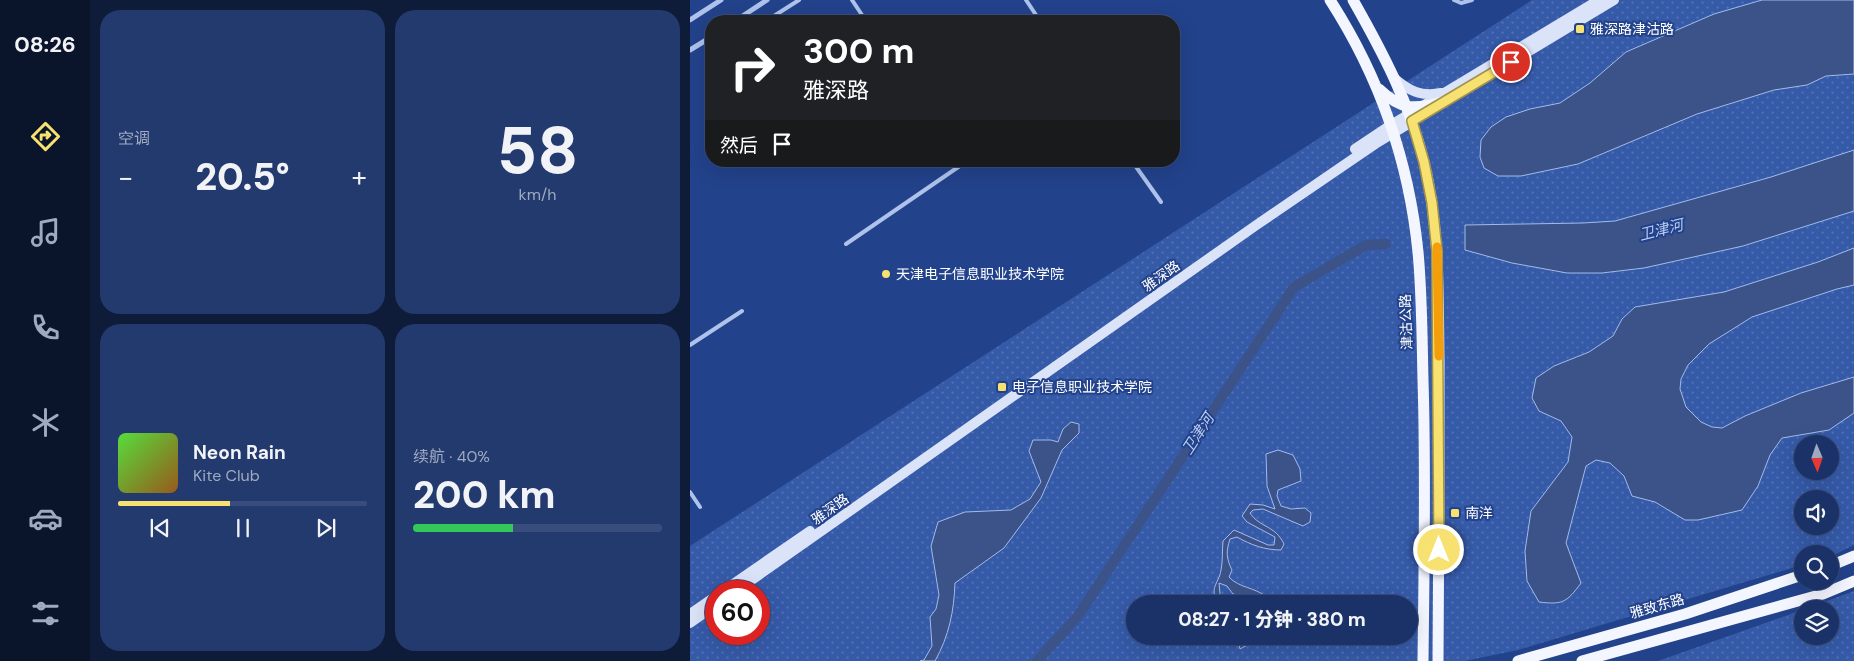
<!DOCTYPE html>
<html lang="zh">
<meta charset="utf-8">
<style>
:root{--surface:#1a3268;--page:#233a6e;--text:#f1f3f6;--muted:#9faac0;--line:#384d7c;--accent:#f7e170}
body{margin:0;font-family:"DM Sans","Noto Sans SC",sans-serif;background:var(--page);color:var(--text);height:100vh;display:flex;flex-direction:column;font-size:19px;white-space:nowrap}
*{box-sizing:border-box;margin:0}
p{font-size:16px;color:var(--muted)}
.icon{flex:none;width:28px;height:28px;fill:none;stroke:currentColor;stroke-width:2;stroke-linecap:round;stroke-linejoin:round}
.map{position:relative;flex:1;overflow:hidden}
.details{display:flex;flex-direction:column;gap:10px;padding:10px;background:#0e1c39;width:600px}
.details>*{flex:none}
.banner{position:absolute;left:15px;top:15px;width:475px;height:152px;border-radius:20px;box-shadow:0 5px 20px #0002,0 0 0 1px var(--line);background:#202124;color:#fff;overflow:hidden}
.needle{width:32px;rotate:178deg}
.tools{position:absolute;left:1104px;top:435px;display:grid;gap:10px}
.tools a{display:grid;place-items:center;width:45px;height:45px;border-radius:50%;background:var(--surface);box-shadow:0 5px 20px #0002,0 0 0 1px var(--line);font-size:25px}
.speed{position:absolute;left:15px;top:580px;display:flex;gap:10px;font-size:25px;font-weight:700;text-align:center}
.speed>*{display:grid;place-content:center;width:65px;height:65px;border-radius:50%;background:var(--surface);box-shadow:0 5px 20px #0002,0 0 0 1px var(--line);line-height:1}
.speed .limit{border:8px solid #d22;background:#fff;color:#111}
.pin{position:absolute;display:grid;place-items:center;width:42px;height:42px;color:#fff;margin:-21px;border:2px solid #fff;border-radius:50%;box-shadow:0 1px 5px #0007}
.me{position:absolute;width:55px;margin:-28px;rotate:0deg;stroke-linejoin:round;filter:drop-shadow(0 0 4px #0008)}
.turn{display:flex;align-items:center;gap:18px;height:105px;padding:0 15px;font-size:22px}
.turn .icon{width:65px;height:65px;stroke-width:2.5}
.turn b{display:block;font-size:35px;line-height:42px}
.then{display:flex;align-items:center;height:48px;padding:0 15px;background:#0003;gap:10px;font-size:19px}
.big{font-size:38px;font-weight:800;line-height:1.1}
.details .card{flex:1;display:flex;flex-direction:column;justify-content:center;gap:8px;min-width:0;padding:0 18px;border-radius:20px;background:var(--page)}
.details .dial{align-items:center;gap:0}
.dial b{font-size:65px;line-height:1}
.song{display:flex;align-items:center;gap:15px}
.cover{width:60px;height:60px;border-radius:8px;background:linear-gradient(135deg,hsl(110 70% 55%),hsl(30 70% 35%))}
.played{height:5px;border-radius:2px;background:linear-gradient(90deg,var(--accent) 45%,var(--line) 45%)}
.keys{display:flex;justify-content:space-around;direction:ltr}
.heat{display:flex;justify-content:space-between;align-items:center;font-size:28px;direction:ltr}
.charge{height:8px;border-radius:4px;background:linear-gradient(90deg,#34c759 40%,var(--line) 0)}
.details .tiles{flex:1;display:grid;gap:10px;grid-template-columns:repeat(2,1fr)}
.trip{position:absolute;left:436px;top:595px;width:292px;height:50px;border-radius:25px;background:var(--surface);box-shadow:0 5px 20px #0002,0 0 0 1px var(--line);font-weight:800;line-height:50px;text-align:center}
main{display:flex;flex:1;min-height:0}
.dock{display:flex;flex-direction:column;width:90px;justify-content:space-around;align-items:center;background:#0a142a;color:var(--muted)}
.dock .icon{width:35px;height:35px}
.dock .current{color:var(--accent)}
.dock b{font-size:22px;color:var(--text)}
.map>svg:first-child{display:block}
.park{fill:url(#park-dots);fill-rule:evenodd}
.water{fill:#3b5388;stroke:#a2bbec}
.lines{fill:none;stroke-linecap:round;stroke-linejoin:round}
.canal{stroke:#3b5388;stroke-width:10}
.lane{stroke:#aec2eb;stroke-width:4}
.street{stroke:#aec2eb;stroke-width:5}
.secondary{stroke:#dae3f8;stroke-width:10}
.primary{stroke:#f3f6fe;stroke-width:11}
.route-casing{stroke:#a19249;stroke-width:12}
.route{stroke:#f7e170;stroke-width:9}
.slow{stroke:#f59e0b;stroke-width:9}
.poi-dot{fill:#f7e170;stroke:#22428b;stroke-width:2}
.labels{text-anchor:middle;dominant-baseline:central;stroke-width:4;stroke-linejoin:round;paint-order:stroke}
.poi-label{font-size:14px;fill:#fff;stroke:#22428b;text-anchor:start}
.street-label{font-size:14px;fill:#fff;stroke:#22428b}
.water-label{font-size:15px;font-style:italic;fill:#bacdf2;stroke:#22428b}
</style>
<main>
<nav class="dock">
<b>08:26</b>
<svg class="icon current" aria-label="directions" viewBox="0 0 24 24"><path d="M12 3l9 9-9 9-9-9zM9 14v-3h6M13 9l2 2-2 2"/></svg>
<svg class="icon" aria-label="music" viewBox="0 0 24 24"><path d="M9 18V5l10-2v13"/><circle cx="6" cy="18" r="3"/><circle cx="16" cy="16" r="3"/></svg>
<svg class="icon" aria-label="phone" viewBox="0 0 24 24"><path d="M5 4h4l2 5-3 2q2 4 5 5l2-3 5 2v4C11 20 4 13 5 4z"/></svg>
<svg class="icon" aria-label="climate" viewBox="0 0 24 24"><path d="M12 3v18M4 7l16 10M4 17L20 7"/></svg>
<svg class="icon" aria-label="car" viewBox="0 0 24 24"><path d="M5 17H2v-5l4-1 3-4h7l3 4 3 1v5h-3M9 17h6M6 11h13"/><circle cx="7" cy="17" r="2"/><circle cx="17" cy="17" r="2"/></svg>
<svg class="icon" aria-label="filters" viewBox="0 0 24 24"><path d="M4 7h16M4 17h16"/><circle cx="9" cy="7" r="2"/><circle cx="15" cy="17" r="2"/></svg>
</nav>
<section class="details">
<div class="tiles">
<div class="card"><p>空调</p>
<div class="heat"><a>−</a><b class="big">20.5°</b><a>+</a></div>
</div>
<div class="card dial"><b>58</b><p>km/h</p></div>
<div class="card">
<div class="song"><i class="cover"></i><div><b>Neon Rain</b><p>Kite Club</p></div></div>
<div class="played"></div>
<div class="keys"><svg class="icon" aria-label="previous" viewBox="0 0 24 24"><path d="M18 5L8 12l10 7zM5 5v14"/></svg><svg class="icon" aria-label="pause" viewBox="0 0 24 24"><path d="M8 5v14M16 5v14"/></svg><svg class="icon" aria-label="next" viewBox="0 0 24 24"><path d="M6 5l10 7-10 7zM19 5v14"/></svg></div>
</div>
<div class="card"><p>续航 · 40%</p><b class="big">200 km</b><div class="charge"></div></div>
</div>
</section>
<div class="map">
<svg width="1164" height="661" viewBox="0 0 1164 661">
<defs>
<pattern id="park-dots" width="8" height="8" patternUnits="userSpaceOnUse" patternTransform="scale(1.25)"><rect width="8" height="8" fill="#355aa8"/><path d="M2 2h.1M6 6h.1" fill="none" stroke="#5373b5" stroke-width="1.8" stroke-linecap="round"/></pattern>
</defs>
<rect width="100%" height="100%" fill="#22428b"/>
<path class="park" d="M842 0H1164V545L1140 557V554H1112V565L828 650 775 661H0V546ZM1112 444H1140V471H1112ZM1112 499H1140V526H1112ZM26 591H69V634H26ZM445 604H720V636H445Z
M1164 591V661H968L1112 610V636H1140V609H1115Z"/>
<path class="water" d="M1072 0H1164V74L1136 76 1117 85 1084 90 1007 114 888 164 831 176H808L794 168 790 157 791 140 801 127 816 117 840 109 870 103 900 83 936 52 1024 14Z
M1164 150V211L1053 246 954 268 912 273H877L822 263 775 250V225L893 223 925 221 1081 177Z
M1164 248V285L1147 289 1062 317 1019 344 998 365 991 379 990 389 996 407 1011 422 1022 427 1032 428 1055 416 1111 393 1164 377V413L1139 430 1092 438 1080 455 1068 486 1052 510 1008 520H995L965 502 942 496 934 476 920 463 906 460 896 466 876 543 891 583C877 602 873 605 849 602L837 581 835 551 841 511 878 462 882 437 871 421 849 411 842 398 846 378 864 366 899 352 923 336 932 319 945 307 1034 292 1128 262Z
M381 422 389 424V433L372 450 351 498 314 548 265 583C264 611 259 636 245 661H230L234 660 242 646 240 617 246 609 249 595 241 546 248 522 275 512 321 510 340 499 351 482 339 451 343 440H361L368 442 373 429Z
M588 450 603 455 610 469 611 481 588 490 587 496 591 506 601 509 615 508 621 513 620 522 613 526 573 509 563 510 560 513C570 528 585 525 594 544L591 550C575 550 561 545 547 537L540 539C536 551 536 558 542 570L539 577C549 588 564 587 575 596L567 599 543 594 537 586 529 583 530 594 535 604H530C517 589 529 584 531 570 533 561 532 550 533 541L544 530 578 545H584L585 537 557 522 552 516 560 504 573 505 585 509 577 486 576 454Z
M547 636H574L550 649Z"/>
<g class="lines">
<path class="canal" d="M347 661 388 616 604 287 676 245 696 244"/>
<path class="lane" d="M162 0 176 21
M336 0 350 21
M764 0 771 3 782 0
M76 21 109 0
M442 161 471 202
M156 244 277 161
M0 345 52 311
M0 492 10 507"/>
<path class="street" d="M0 20 31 0
M45 21 77 0
M0 50 21 37"/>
<path class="secondary" d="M704 78C719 91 731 97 751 93
M665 149 701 125 909 0
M33 591 120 531
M46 591 565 226 685 144 924 0
M0 614 26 596
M0 623 26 605"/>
<path class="primary" d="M640 0C689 76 719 162 728 252 732 294 732 338 733 381 736 474 734 567 733 661
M663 0C692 51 720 104 734 162 750 227 748 295 749 362 749 462 749 561 748 661
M689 89C711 110 724 110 752 102
M1140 566 1164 556
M828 661 995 614 1112 575
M892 661 1133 594 1164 581"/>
</g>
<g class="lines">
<defs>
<path id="route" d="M749 550 747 251 742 203 734 162 722 121 821 62"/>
</defs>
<use href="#route" class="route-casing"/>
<use href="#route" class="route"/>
<path class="slow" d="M747 247 749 356"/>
</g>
<g class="poi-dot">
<rect x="885" y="24" width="10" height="10" rx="2.5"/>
<circle cx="196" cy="274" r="5"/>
<rect x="307" y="382" width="10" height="10" rx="2.5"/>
<rect x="760" y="508" width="10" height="10" rx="2.5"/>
</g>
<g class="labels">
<g class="poi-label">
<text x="900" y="29">雅深路津沽路</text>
<text x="206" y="274">天津电子信息职业技术学院</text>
<text x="322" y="387">电子信息职业技术学院</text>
<text x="775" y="513">南洋</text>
</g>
<g class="street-label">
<text transform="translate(471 276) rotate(-35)">雅深路</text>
<text transform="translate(716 322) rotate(-92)">津沽公路</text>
<text transform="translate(140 509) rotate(-35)">雅深路</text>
<text transform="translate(967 606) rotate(-16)">雅致东路</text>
</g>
<g class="water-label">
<text transform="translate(971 230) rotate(-14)">卫津河</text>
<text transform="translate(508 434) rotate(-57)">卫津河</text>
</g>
</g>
</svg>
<div class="tools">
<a><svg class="needle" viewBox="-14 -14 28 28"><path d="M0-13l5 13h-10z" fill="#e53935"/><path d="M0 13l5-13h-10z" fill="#9faac0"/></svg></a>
<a><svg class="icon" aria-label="sound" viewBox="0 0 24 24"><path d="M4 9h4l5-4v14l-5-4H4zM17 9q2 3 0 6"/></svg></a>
<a><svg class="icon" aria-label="search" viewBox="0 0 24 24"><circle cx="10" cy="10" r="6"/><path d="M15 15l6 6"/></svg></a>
<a><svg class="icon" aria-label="layers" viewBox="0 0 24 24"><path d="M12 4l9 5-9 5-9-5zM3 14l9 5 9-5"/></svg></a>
</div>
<div class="speed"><div class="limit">60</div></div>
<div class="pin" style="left:821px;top:62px;background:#d93025"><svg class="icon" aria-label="arrive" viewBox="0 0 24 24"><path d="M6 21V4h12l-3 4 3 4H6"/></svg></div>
<svg class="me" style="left:749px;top:550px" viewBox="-20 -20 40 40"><circle r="17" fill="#f7e170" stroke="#fff" stroke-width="3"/><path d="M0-11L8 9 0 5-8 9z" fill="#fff"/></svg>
<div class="trip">08:27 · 1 分钟 · 380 m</div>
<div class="banner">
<div class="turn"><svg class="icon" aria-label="right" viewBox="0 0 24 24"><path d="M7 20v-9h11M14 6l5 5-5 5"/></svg><div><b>300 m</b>雅深路</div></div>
<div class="then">然后<svg class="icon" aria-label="arrive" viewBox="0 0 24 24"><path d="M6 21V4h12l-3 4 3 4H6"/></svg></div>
</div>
</div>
</main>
